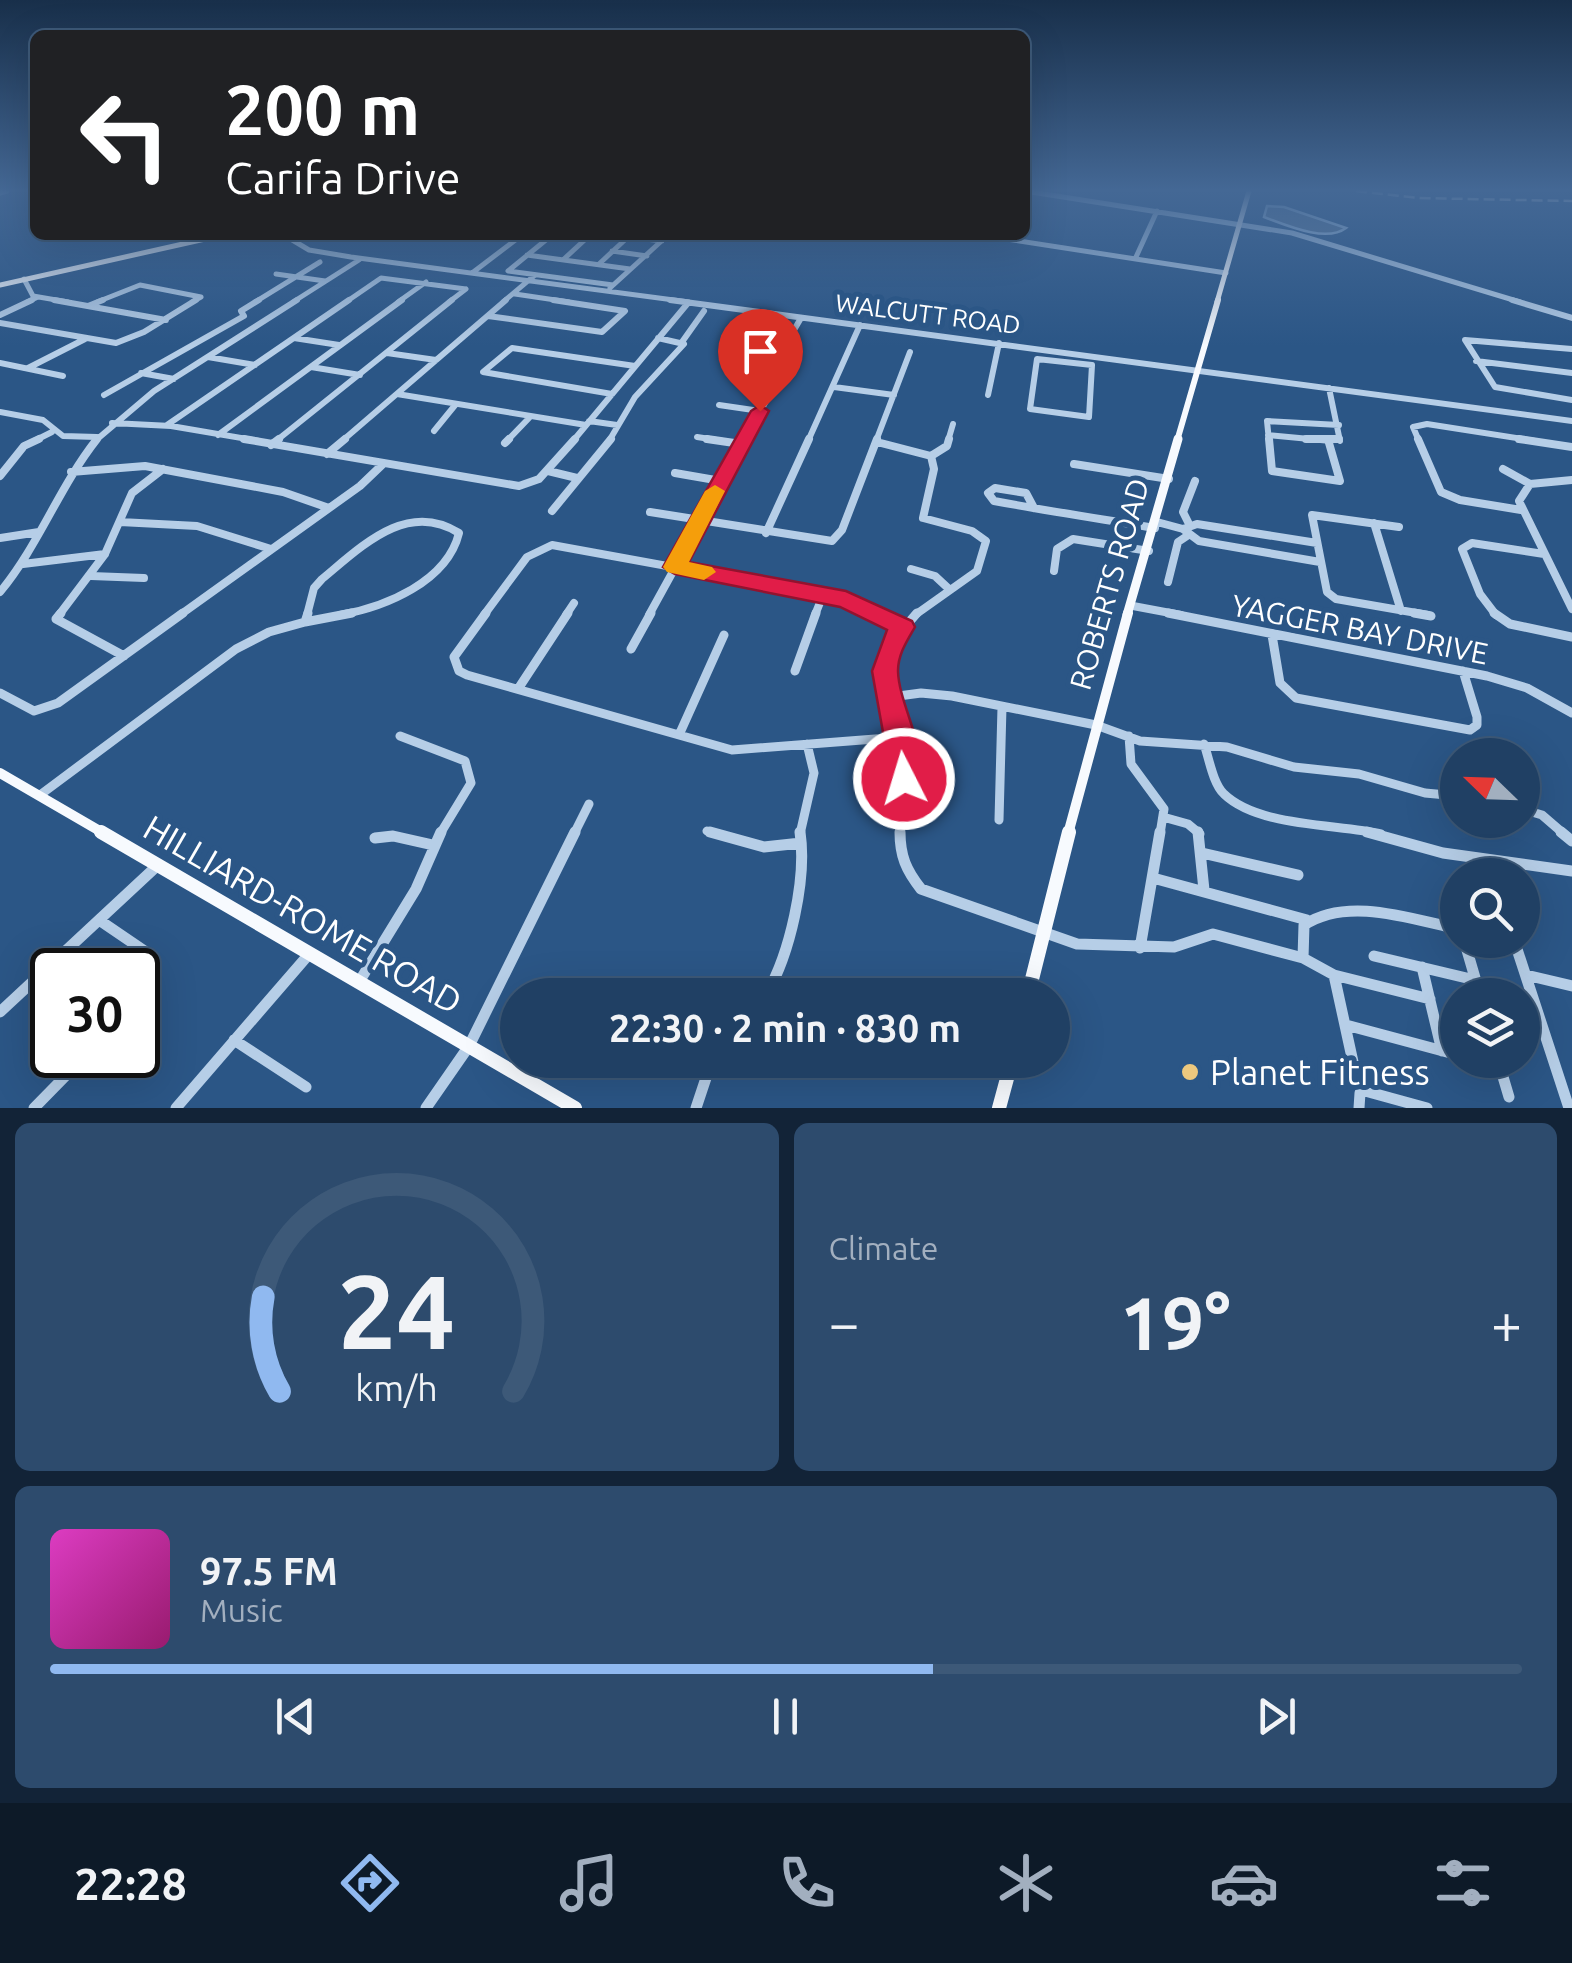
<!DOCTYPE html>
<meta charset="utf-8">
<style>
:root{--surface:#204064;--page:#2d4b6d;--text:#f1f3f6;--muted:#a2afbf;--line:#3d5978;--accent:#90b9f0}
body{margin:0;font-family:Ubuntu,sans-serif;background:var(--page);color:var(--text);height:100vh;display:flex;flex-direction:column;font-size:38px;white-space:nowrap}
*{box-sizing:border-box;margin:0}
p{font-size:32px;color:var(--muted)}
.icon{flex:none;width:55px;height:55px;fill:none;stroke:currentColor;stroke-width:2;stroke-linecap:round;stroke-linejoin:round}
.map{position:relative;height:1108px;overflow:hidden}
.sheet{display:flex;flex-direction:column;gap:15px;padding:15px;background:#122337;flex:1}
.sheet>*{flex:none}
.top-card{position:absolute;left:30px;top:30px;width:1000px;height:210px;border-radius:15px;box-shadow:0 10px 40px #0002,0 0 0 2px var(--line);background:#202124;color:#fff;overflow:hidden}
.needle{width:65px;rotate:293deg}
.controls{position:absolute;left:1440px;top:738px;display:grid;gap:20px}
.controls a{display:grid;place-items:center;width:100px;height:100px;border-radius:50%;background:var(--surface);box-shadow:0 10px 40px #0002,0 0 0 2px var(--line);font-size:50px}
.speed{position:absolute;left:30px;top:948px;display:flex;gap:20px;font-size:50px;font-weight:700;text-align:center}
.speed>*{display:grid;place-content:center;width:130px;height:130px;border-radius:50%;background:var(--surface);box-shadow:0 10px 40px #0002,0 0 0 2px var(--line);line-height:1}
.speed .limit{border:5px solid #111;border-radius:15px;background:#fff;color:#111}
.pin{position:absolute;display:grid;place-items:center;width:85px;height:85px;color:#fff;margin:-102px -42px;border-radius:50% 50% 50% 0;rotate:-45deg;box-shadow:0 0 10px #0007}
.pin .icon{rotate:45deg}
.me{position:absolute;width:110px;margin:-55px;rotate:355deg;stroke-linejoin:round;filter:drop-shadow(0 0 8px #0008)}
.turn{display:flex;align-items:center;gap:35px;height:210px;padding:0 30px;font-size:45px}
.turn .icon{width:130px;height:130px;stroke-width:2.5}
.turn b{display:block;font-size:70px;line-height:85px}
.big{font-size:75px;font-weight:700;line-height:1.1}
.sheet .tile{flex:1;display:flex;flex-direction:column;justify-content:center;gap:15px;min-width:0;padding:0 35px;border-radius:15px;background:var(--page)}
.sheet .dial{align-items:center;gap:0}
.dial svg{height:260px;overflow:visible;fill:none;stroke:var(--line);stroke-width:7;stroke-linecap:round;text-anchor:middle}
.dial text{fill:var(--text);stroke:none}
.song{display:flex;align-items:center;gap:30px}
.cover{width:120px;height:120px;border-radius:15px;background:linear-gradient(135deg,hsl(310 70% 55%),hsl(320 70% 35%))}
.played{height:10px;border-radius:5px;background:linear-gradient(90deg,var(--accent) 60%,var(--line) 60%)}
.keys{display:flex;justify-content:space-around;direction:ltr}
.heat{display:flex;justify-content:space-between;align-items:center;font-size:55px;direction:ltr}
.sheet .tiles{flex:1;display:grid;gap:15px;grid-template-columns:1fr 1fr}
.tile:last-child{grid-column:span 2}
.trip{position:absolute;left:500px;top:978px;width:570px;height:100px;border-radius:50px;background:var(--surface);box-shadow:0 10px 40px #0002,0 0 0 2px var(--line);font-weight:700;line-height:100px;text-align:center}
.menu{display:flex;height:160px;justify-content:space-around;align-items:center;background:#0d1a28;color:var(--muted)}
.menu .icon{width:70px;height:70px}
.menu .on{color:var(--accent)}
.menu b{font-size:45px;color:var(--text)}
.map>svg:first-child{display:block}
.water{fill:#5b799a;stroke:#abc9e7;stroke-width:2.5}
.lines{fill:none;stroke-linecap:round;stroke-linejoin:round}
.minor-far4{stroke:#b6cee7;stroke-width:5}
.minor-far3{stroke:#b6cee7;stroke-width:6}
.minor-far2{stroke:#b6cee7;stroke-width:8}
.minor-far1{stroke:#b6cee7;stroke-width:9}
.minor{stroke:#b6cee7;stroke-width:11}
.major-far4{stroke:#f7fafe;stroke-width:5}
.major-far3{stroke:#f7fafe;stroke-width:6}
.major-far2{stroke:#f7fafe;stroke-width:9}
.major-far1{stroke:#f7fafe;stroke-width:10}
.major{stroke:#f7fafe;stroke-width:14}
.rail{stroke:#fff;stroke-width:2.5;stroke-dasharray:11 5;stroke-linecap:butt}
.route{fill:#e11d48;stroke:#92132f;stroke-width:2.5}
.slow{fill:#f59e0b}
.poi-dot{fill:#edc87e;stroke:#2b5686;stroke-width:4}
.labels{text-anchor:middle;dominant-baseline:central;stroke-width:10;stroke-linejoin:round;paint-order:stroke}
.far-street-label{font-size:25px;fill:#fff;stroke:#2b5686}
.street-label{font-size:30px;fill:#fff;stroke:#2b5686}
.near-street-label{font-size:35px;fill:#fff;stroke:#2b5686}
.near-poi-label{font-size:35px;fill:#fff;stroke:#2b5686;text-anchor:start}
</style>
<div class="map">
<svg width="1572" height="1108" viewBox="0 0 1572 1108">
<rect width="100%" height="100%" fill="#2b5686"/>
<path class="water" d="M1267 206 1284 207 1346 228C1326 243 1286 225 1264 217Z"/>
<g class="lines">
<path class="minor-far4" d="M1025 191 1292 233 1520 302
M0 193 7 191
M284 235 309 250 351 257 689 302
M552 235 508 271 613 285
M613 235 662 241
M981 235 1226 273
M612 251 647 256
M527 255 630 269
M1136 257 1157 211
M564 259 590 235
M599 264 628 237
M472 273 522 235
M276 274 325 281
M24 279 33 296 68 302
M610 288 668 235
M515 294 569 302
M27 302 38 297
M97 302 140 285 201 297
M192 302 201 297
M255 302 320 262
M293 302 359 260
M346 302 381 278 466 289
M398 302 426 282
M449 302 466 289
M503 302 535 275"/>
<path class="minor-far3" d="M54 300 166 320
M670 300 1572 421
M1512 300 1572 318
M88 306 103 300
M0 315 32 300
M488 316 602 332 625 311 553 300
M0 323 116 343 144 332 196 300
M294 338 339 345
M682 342 704 311
M1572 349 1465 340 1495 387 1572 400
M387 353 436 360
M208 357 255 365
M1037 359 1092 365 1089 417 1030 409Z
M1476 361 1572 373
M0 363 63 376
M311 367 360 375
M28 368 85 339
M141 373 174 379
M737 375 750 364 779 362
M834 387 894 395
M1329 388 1340 441
M397 394 586 425
M612 394 483 372 512 348 635 366
M104 395 244 316 241 311 259 300
M988 395 999 343
M719 405 760 411
M0 412 43 420 63 436 97 437
M589 421 617 425
M112 423 171 426 259 441
M167 425 349 300
M434 431 456 404
M218 435 402 300
M1268 435 1331 441
M697 437 723 441
M34 441 52 432
M95 441 154 391 297 300
M276 441 452 300
M342 441 506 300
M507 441 530 417
M573 441 688 303
M609 441 635 397 684 344 658 338
M744 441 781 374 780 354 801 318
M808 441 860 325
M876 441 910 352
M948 441 953 424
M1269 441 1267 421 1339 425
M1419 441 1413 427 1427 424 1535 441"/>
<path class="minor-far2" d="M244 439 519 486 539 479 575 439
M707 439 741 444
M1269 439 1272 471 1340 481 1329 443
M1306 439H1339
M1418 439 1441 492 1460 500 1521 510
M1519 439 1572 447
M877 442 931 456
M505 443 509 439
M271 445 279 439
M327 454 345 439
M931 456 947 446 949 439
M1074 464 1169 479
M1503 469 1530 484
M548 471 577 478
M71 472 145 466 283 492 329 508
M675 473 721 481
M0 476 24 446 39 439
M1572 480 1530 484 1519 501 1572 609
M1034 508 1026 493 995 488 988 493 994 501C1048 511 1101 519 1155 528
M552 511 611 439
M650 512 832 541 842 530 877 439
M120 522 197 526 271 549
M1157 522 1183 529 1199 541 1320 562
M1374 523 1401 611
M1189 524 1183 512 1195 481
M1399 527 1312 515 1327 592 1336 599 1428 615
M1183 529 1197 524 1317 543
M766 533 809 439
M0 538 39 532
M23 564 105 554
M911 569 935 576 949 589
M1054 571 1057 549 1073 539 1149 551
M91 576 144 578
M1168 582 1178 542 1187 536
M0 592C39 545 59 487 97 439
M1133 606 1181 615
M59 615 105 554 132 493 163 469
M180 615 360 486 383 464
M307 615 314 588 322 579C362 546 407 500 459 533 447 582 385 607 340 615
M484 615 527 557 552 545 837 597 878 615
M566 615 574 603
M649 615 746 439
M815 615 823 595
M915 615 977 571 986 541 972 531 923 518 934 469 931 456
M1496 615 1480 594 1462 549 1472 543 1544 554"/>
<path class="minor-far1" d="M61 613 56 619 124 656
M486 613 454 657 459 671 467 675 732 750 901 737
M872 613 903 627
M1168 613 1487 676 1527 688 1572 713
M1414 613 1431 616
M1494 613 1510 624 1572 637
M305 622 308 613
M305 622 352 613
M1272 635 1280 683 1296 698 1470 730 1477 725V717L1463 671
M631 649 651 613
M795 671 816 613
M518 689 568 613
M0 693 34 711 58 703 183 613
M891 697 921 693 952 696 1096 725 1140 741 1227 747 1294 767 1359 774 1425 793 1458 796
M679 735 724 635
M400 736 465 761 471 783 440 834
M1129 736 1131 764 1164 809 1160 834
M1204 744C1209 758 1213 784 1224 794 1258 827 1337 824 1381 834
M40 795 236 649 269 632 305 622
M1522 809 1542 815 1564 834
M1163 817 1188 824 1200 834
M999 820 1002 707
M707 831 719 834
M574 834 589 804
M800 834 814 773 807 744
M900 834 901 737 886 662 892 642 917 613"/>
<path class="minor" d="M710 832 764 847 801 843
M900 832C900 856 906 870 921 889L1077 944 1174 947 1213 934 1303 958 1334 975 1430 999
M1198 832 1204 890
M1367 832 1443 853 1572 871
M1561 832 1572 841
M375 838 393 836 433 845
M1202 853 1298 875
M1153 878 1307 920
M99 920 146 952 154 964 151 983 138 1003
M1464 940 1480 995
M1514 940 1569 1108
M1140 948 1160 832
M1374 956 1475 980
M1303 958 1304 925C1348 896 1411 919 1458 929
M1422 967 1442 1051
M1334 975 1353 1062
M1526 975 1572 986
M359 982 416 889 441 832
M766 995C790 954 807 879 800 832
M0 1012 158 865
M1346 1025 1458 1055
M234 1040 306 1087
M1477 1060 1500 1066
M1498 1060 1509 1097
M34 1108 86 1055
M176 1108 310 953
M426 1108 469 1046 575 832
M696 1108 712 1060
M1359 1108 1360 1093 1365 1091 1427 1108"/>
<path class="major-far4" d="M0 285 223 235
M1217 302 1249 191"/>
<path class="major-far3" d="M1177 441 1218 300"/>
<path class="major-far2" d="M1127 615 1178 439"/>
<path class="major-far1" d="M0 773 105 834
M1068 834 1128 613"/>
<path class="major" d="M101 832 575 1108
M1028 995 1069 832
M999 1108 1012 1060"/>
<path class="rail" d="M1356 191 1419 198 1572 201"/>
</g>
<linearGradient id="sky" x2="0" y2="1"><stop stop-color="#182f4a"/><stop offset="0.55" stop-color="#446895"/><stop offset="1" stop-color="#446895" stop-opacity="0"/></linearGradient>
<rect width="1572" height="346" fill="url(#sky)"/>
<path class="route" d="M760 405 769 411 689 562 846 591 912 621 915 627C907 641 898 654 898 671 899 708 932 752 914 788L904 792 893 788 872 671 887 630 840 607 675 574 663 567 751 411Z"/>
<path class="slow" d="M715 485 725 491 689 562 712 567 716 572 704 580 667 572 663 567 705 491Z"/>
<circle class="poi-dot" cx="1190" cy="1072" r="10"/>
<g class="labels">
<g class="far-street-label">
<text transform="translate(928 314) rotate(7)">WALCUTT ROAD</text>
</g>
<g class="street-label">
<text transform="translate(1109 584) rotate(-74)">ROBERTS ROAD</text>
<text transform="translate(1360 629) rotate(11)">YAGGER BAY DRIVE</text>
</g>
<g class="near-street-label">
<text transform="translate(303 914) rotate(30)">HILLIARD-ROME ROAD</text>
</g>
<g class="near-poi-label">
<text x="1210" y="1072">Planet Fitness</text>
</g>
</g>
</svg>
<div class="controls">
<a><svg class="needle" viewBox="-14 -14 28 28"><path d="M0-13l5 13h-10z" fill="#e53935"/><path d="M0 13l5-13h-10z" fill="#a2afbf"/></svg></a>
<a><svg class="icon" aria-label="search" viewBox="0 0 24 24"><circle cx="10" cy="10" r="6"/><path d="M15 15l6 6"/></svg></a>
<a><svg class="icon" aria-label="layers" viewBox="0 0 24 24"><path d="M12 4l9 5-9 5-9-5zM3 14l9 5 9-5"/></svg></a>
</div>
<div class="speed"><div class="limit">30</div></div>
<div class="pin" style="left:760px;top:411px;background:#d93025"><svg class="icon" aria-label="arrive" viewBox="0 0 24 24"><path d="M6 21V4h12l-3 4 3 4H6"/></svg></div>
<svg class="me" style="left:904px;top:779px" viewBox="-20 -20 40 40"><circle r="17" fill="#e11d48" stroke="#fff" stroke-width="3"/><path d="M0-11L8 9 0 5-8 9z" fill="#fff"/></svg>
<div class="trip">22:30 · 2 min · 830 m</div>
<div class="top-card">
<div class="turn"><svg class="icon" aria-label="left" viewBox="0 0 24 24"><path d="M17 20v-9H6M10 6l-5 5 5 5"/></svg><div><b>200 m</b>Carifa Drive</div></div>
</div>
</div>
<section class="sheet">
<div class="tiles">
<div class="tile dial"><svg viewBox="0 0 100 80">
<path d="M14 69A42 42 0 1 1 86 69"/>
<path d="M14 69A42 42 0 0 1 9 40" stroke="#90b9f0"/>
<text x="50" y="56" font-size="32" font-weight="700">24</text>
<text x="50" y="72" font-size="11">km/h</text>
</svg></div>
<div class="tile"><p>Climate</p>
<div class="heat"><a>−</a><b class="big">19°</b><a>+</a></div>
</div>
<div class="tile">
<div class="song"><i class="cover"></i><div><b>97.5 FM</b><p>Music</p></div></div>
<div class="played"></div>
<div class="keys"><svg class="icon" aria-label="previous" viewBox="0 0 24 24"><path d="M18 5L8 12l10 7zM5 5v14"/></svg><svg class="icon" aria-label="pause" viewBox="0 0 24 24"><path d="M8 5v14M16 5v14"/></svg><svg class="icon" aria-label="next" viewBox="0 0 24 24"><path d="M6 5l10 7-10 7zM19 5v14"/></svg></div>
</div>
</div>
</section>
<nav class="menu">
<b>22:28</b>
<svg class="icon on" aria-label="directions" viewBox="0 0 24 24"><path d="M12 3l9 9-9 9-9-9zM9 14v-3h6M13 9l2 2-2 2"/></svg>
<svg class="icon" aria-label="music" viewBox="0 0 24 24"><path d="M9 18V5l10-2v13"/><circle cx="6" cy="18" r="3"/><circle cx="16" cy="16" r="3"/></svg>
<svg class="icon" aria-label="phone" viewBox="0 0 24 24"><path d="M5 4h4l2 5-3 2q2 4 5 5l2-3 5 2v4C11 20 4 13 5 4z"/></svg>
<svg class="icon" aria-label="climate" viewBox="0 0 24 24"><path d="M12 3v18M4 7l16 10M4 17L20 7"/></svg>
<svg class="icon" aria-label="car" viewBox="0 0 24 24"><path d="M5 17H2v-5l4-1 3-4h7l3 4 3 1v5h-3M9 17h6M6 11h13"/><circle cx="7" cy="17" r="2"/><circle cx="17" cy="17" r="2"/></svg>
<svg class="icon" aria-label="filters" viewBox="0 0 24 24"><path d="M4 7h16M4 17h16"/><circle cx="9" cy="7" r="2"/><circle cx="15" cy="17" r="2"/></svg>
</nav>
